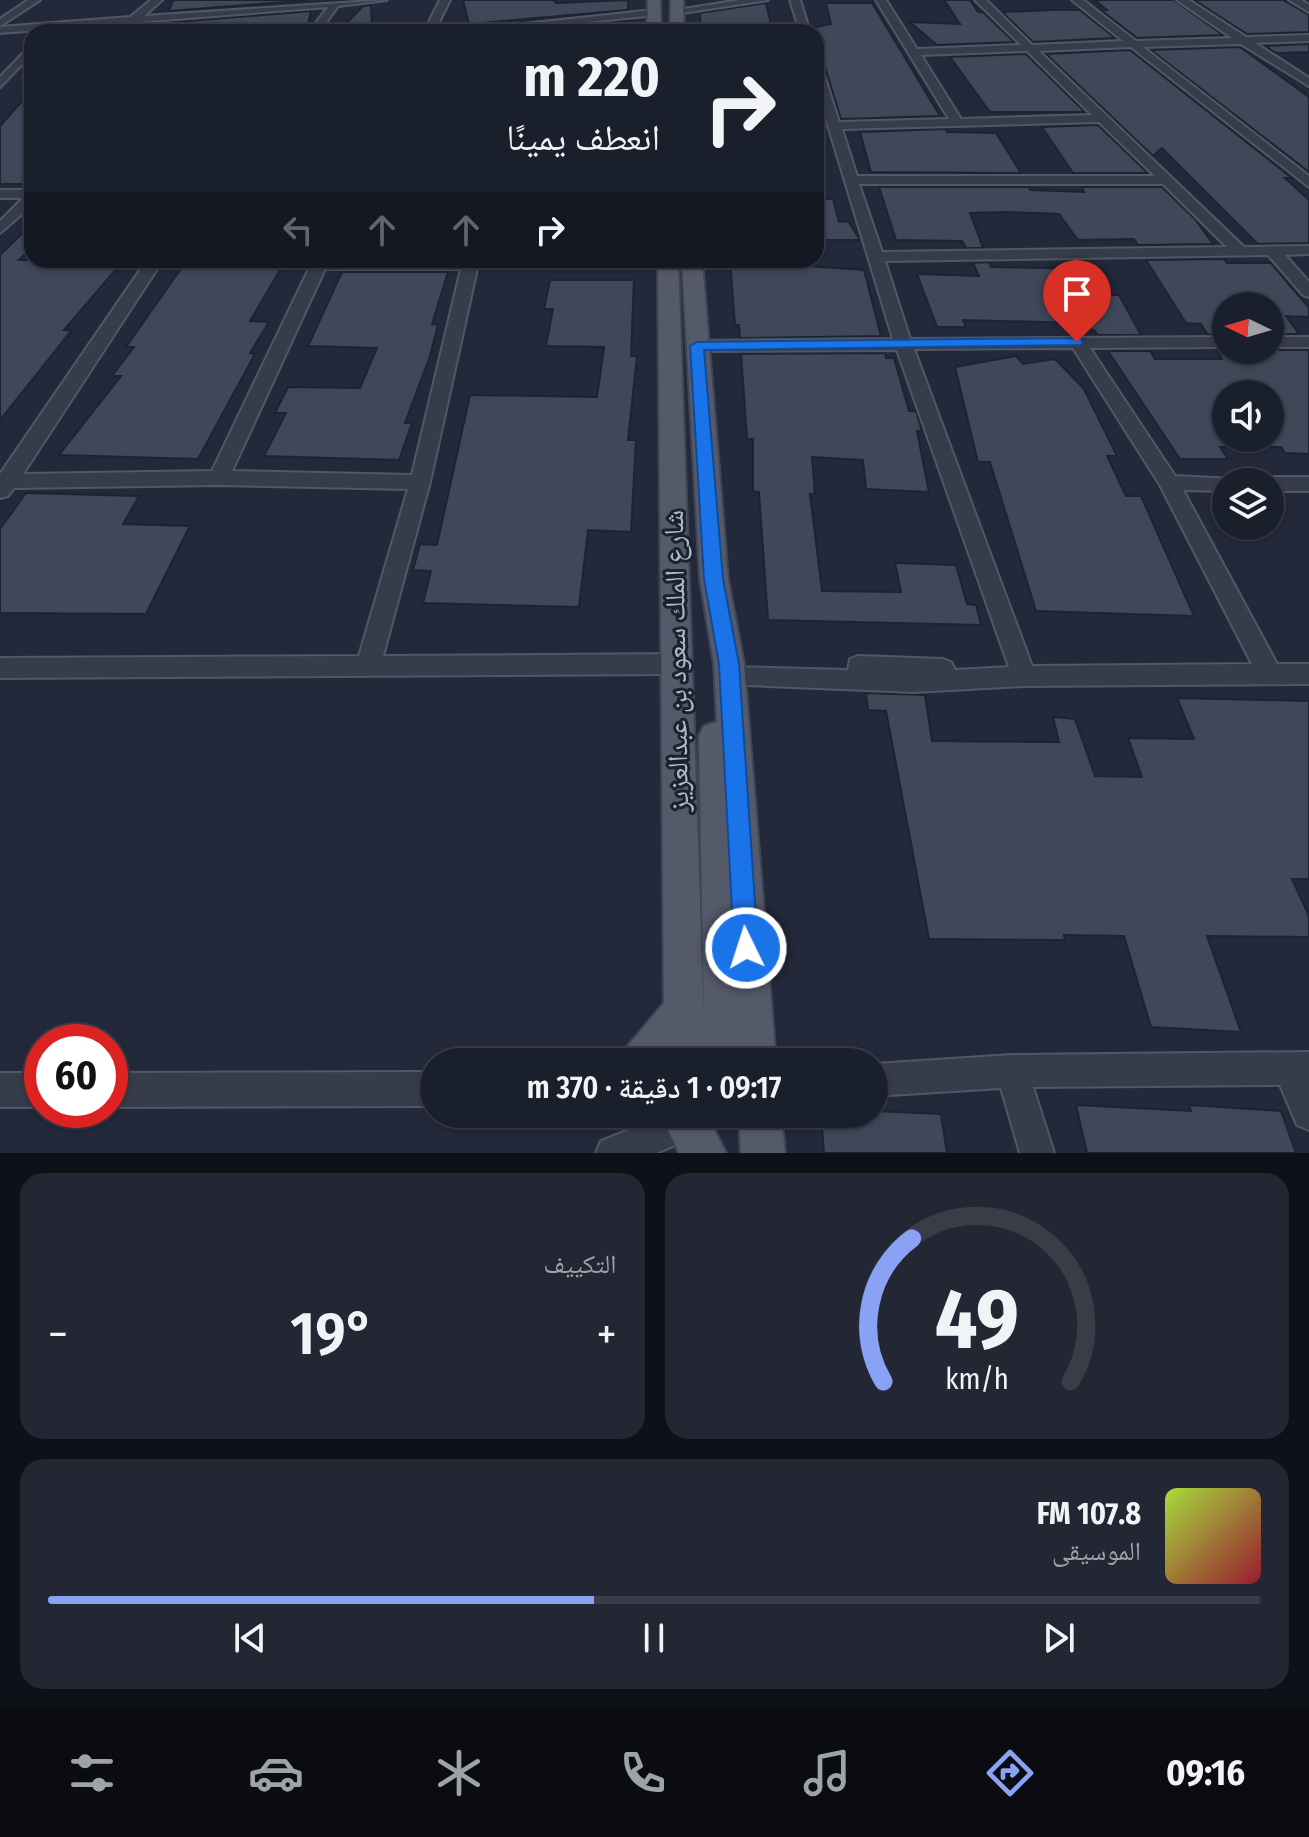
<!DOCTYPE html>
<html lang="ar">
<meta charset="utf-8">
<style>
:root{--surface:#1a1f2c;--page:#232734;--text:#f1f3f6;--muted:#9fa2a9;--line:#383d48;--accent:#8aa2f3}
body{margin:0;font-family:"Fira Sans Condensed","Noto Naskh Arabic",sans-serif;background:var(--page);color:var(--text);direction:rtl;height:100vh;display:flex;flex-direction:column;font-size:30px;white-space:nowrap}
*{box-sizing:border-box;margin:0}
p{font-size:26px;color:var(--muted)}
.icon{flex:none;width:44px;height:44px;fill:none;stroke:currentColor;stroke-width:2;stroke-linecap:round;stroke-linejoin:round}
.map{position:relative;height:1153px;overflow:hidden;direction:ltr}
.details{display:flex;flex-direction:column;gap:20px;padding:20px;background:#0e1118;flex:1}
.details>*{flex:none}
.top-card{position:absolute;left:24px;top:24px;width:800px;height:244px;border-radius:24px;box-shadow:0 2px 6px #0004,0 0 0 2px var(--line);direction:rtl;background:#1a1f2c;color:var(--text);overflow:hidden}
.needle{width:52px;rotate:275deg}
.tools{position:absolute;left:1212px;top:292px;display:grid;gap:16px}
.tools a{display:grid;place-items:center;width:72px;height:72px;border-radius:50%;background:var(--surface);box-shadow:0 2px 6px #0004,0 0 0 2px var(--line);font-size:40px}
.speed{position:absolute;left:24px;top:1024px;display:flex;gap:16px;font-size:40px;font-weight:700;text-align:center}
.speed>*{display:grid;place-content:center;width:104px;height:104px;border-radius:50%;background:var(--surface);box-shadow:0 2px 6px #0004,0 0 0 2px var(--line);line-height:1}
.speed .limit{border:12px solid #d22;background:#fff;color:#111}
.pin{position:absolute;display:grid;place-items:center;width:68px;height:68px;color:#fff;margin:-82px -34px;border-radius:50% 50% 50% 0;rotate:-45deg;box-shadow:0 0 8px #0007}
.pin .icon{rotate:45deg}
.me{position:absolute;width:88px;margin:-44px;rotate:356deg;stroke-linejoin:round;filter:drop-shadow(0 0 6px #0008)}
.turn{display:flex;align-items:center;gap:28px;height:168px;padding:0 32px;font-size:36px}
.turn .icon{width:104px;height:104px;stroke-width:2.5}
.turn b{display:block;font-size:56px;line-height:68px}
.lanes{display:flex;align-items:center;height:76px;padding:0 32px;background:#0003;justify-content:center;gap:40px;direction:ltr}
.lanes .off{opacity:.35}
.big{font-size:60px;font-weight:600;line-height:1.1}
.details .card{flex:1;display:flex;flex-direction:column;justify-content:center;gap:12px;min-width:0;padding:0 28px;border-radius:24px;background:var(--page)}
.details .dial{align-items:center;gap:0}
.dial svg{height:208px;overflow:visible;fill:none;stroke:var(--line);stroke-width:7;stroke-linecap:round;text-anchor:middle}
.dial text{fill:var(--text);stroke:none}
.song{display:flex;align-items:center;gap:24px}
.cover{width:96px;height:96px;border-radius:12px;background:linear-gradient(135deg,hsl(80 70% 55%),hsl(350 70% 35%))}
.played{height:8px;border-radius:4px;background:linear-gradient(90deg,var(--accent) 45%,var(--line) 45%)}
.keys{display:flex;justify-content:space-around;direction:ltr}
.heat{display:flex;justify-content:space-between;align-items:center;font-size:44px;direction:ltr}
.details .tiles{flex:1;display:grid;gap:20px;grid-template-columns:1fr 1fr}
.card:last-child{grid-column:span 2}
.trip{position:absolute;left:420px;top:1048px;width:468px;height:80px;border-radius:40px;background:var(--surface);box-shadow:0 2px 6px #0004,0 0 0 2px var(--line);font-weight:600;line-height:80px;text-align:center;direction:rtl}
.menu{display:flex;height:128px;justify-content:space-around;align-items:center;background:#0a0c12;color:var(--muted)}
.menu .icon{width:56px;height:56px}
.menu .current{color:var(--accent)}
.menu b{font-size:36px;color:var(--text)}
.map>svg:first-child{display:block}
.building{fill:#3f4759;stroke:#1e2331;stroke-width:2}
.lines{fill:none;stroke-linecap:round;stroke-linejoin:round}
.minor-casing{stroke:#525765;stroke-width:4}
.major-casing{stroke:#404553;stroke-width:4}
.minor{fill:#373c4a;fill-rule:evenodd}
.major{fill:#555a6a;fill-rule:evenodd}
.route{fill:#1a73e8;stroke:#114b97;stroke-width:2}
.labels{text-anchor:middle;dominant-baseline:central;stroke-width:6;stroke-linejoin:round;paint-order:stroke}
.street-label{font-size:28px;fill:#b2b7c6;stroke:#1c212f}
</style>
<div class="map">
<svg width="1309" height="1153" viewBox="0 0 1309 1153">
<rect width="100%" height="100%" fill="#23293a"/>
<path class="building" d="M173 0H311L169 11Z
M463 0H554L556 3 628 0V10L469 24Z
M944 0H970L978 12H983L1014 42 937 45 910 22 960 24Z
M1095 0H1174L1223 35 1137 38 1101 10H1107Z
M1194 0H1283L1309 15V32L1247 34Z
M766 3 771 25H760L761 32H701L700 13Z
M826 3H872L940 116 841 119 825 67 816 62V27L831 24Z
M371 5 372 32H338L363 6Z
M1050 10H1080L1115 38 1033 42 1002 12Z
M311 11 306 32H161L164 23Z
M629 21V32L547 29Z
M1309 44V52L1276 53 1265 46Z
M1240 47 1309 97V172L1151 50Z
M1130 50 1292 178H1285L1309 200V243L1258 244 1162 148 1153 156 1046 54Z
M1026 54 1085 112H990L950 57Z
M32 90V179L27 184H0V126Z
M1098 125 1148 173H1073L1042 127Z
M946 129 947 132 996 133 1021 173 871 172 860 132Z
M879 187H1029L1030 190 1084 192 1082 187H1162L1195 219 1213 244 1138 245 1134 239 1078 240 1059 214 1008 212 970 213 983 248H966L962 241 896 240Z
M816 199H833L839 222 848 221 860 240H816Z
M32 224V247L19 260H124L64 330 71 331 0 420V255Z
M1224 259 1227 263H1271L1309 308V317L1286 316 1299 334H1270V306H1226V334H1207L1201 324 1186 323 1146 260Z
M187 260H286L250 321 269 322 250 353 255 354 198 459 59 455 121 376H112L134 347H126Z
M730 260H806V266L864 270 881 336 740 338 739 325H735Z
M989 262 991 267 1094 269 1107 295H1119L1141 335H1098L1094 330 1084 329 1082 323 963 320 966 327H937L917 274 979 276 973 263Z
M342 272H448L432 324 438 325 430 356 405 423H412L399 460 264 456 286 413H275L288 387 360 388 377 348 308 346Z
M550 280H634L631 356H637L628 440H636L631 532 588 530 579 607 423 603 431 571 413 570 420 544 437 545 470 395 597 397 604 347 546 346 553 309H544Z
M1217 350 1270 354V350H1309V454L1285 453 1281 447H1270V394H1226V447H1220L1228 459H1180L1108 351H1150L1155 359H1222Z
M885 353 886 358H894L909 411H916L922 431H917L929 492 866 489 863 460 812 457 815 494H810L822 591 901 592 895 563 956 565 967 604 976 605 981 625 768 620 759 492 753 491V439H747L741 354Z
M1016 356 1023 364 1055 359 1084 389 1117 456H1107L1126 496H1141L1194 616 1036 611 990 462H978L955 367Z
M26 493 139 496 123 524 190 526 146 614 0 613V529Z
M866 693 925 695 932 741 1059 742 1053 717 1075 719 1095 776 1142 777 1128 738 1194 739 1177 698 1309 701V879H1292L1309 916V937L1207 936 1241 1032 1151 1027 1124 936 1064 935 1065 940 929 939 886 711 868 710Z
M1076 1105 1191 1111 1189 1105 1281 1111 1296 1153H1087Z
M874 1111 941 1114 947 1153H824L821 1114H874Z"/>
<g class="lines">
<defs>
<path id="minor" d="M28 0H40L0 26V19Z
M151 0H162L144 16 387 0 338 6 319 32H309L328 7 0 33V27L130 17Z
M440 0H450L434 32H424Z
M740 0H768L676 14 671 11Z
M790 0H800L810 32H800Z
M876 0H886L917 49 1021 45 975 0H986L1032 45 1123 41 1072 0H1083L1136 41 1232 38 1177 0H1189L1246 37 1309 35V41L1255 43 1309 78V86L1241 44 1143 47 1309 176V187L1131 47 1039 51 1244 247 1309 246V254L1285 255 1309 282V297L1303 295 1268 255 885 261 910 339 1226 337V347L1090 348 1175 476 1233 479 1235 482H1226V491L1183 490 1277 664H1309V684L1024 686 914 692 721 684 718 677 721 670 730 667 848 670 850 659 858 656 943 659 951 662 955 670 1009 667 897 350 697 351 688 346 697 341 893 339 816 86V65L822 68 839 122 949 119ZM1027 51 1092 115 961 119 921 55ZM1099 122 1155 176H857L842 129ZM859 184H1163L1227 247 882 252ZM1073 348 1160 485 1252 664 1032 666 914 349Z
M1289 0H1301L1309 5V12Z
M653 10 656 15 489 32H452Z
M32 44V54L0 87V77Z
M0 190H32V205L0 233V221L23 198H0Z
M147 260H163L23 474 212 471 313 260H479L430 482 383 656 676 654 684 657 688 664 684 671 676 674 0 678V658L359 656 408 489 219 485 14 488 8 496 0 498V474ZM325 269H461L412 475 232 471Z
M1270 337H1309V347H1270Z
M1270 477H1309V491H1270V482H1261Z
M1309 1052V1130L1297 1125 1280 1085 1033 1087 1054 1153H1020L1001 1088 874 1096V1064L1012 1055Z
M434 1072V1106L110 1107V1073Z
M0 1073H42V1107H0Z
M636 1114H699L703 1124 698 1136 656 1153H596L601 1141 641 1125Z"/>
<path id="major" d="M648 0H660L661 32H647Z
M671 0H683L684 32H670Z
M658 260H678L704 1020 699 736 704 726 717 722 714 664 700 579 682 260H702L728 579 744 664 776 1062H621L627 1047 664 1003Z
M669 1114H713L710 1122 726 1153H679L665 1124Z
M739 1114H781L785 1153H741Z"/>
</defs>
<use href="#minor" class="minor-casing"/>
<use href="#major" class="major-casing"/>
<use href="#minor" class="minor"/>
<use href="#major" class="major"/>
</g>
<path class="route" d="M1077 338 1082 339V345L704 350 723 579 739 664 758 948 755 957 746 961 737 957 734 948 719 664 704 579 690 346 697 342Z"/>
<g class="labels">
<g class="street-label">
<text transform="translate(676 661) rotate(-91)">شارع الملك سعود بن عبدالعزيز</text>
</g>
</g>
</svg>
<div class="tools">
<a><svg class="needle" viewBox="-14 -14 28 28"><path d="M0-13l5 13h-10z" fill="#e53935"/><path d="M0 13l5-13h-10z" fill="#9fa2a9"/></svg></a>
<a><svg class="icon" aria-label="sound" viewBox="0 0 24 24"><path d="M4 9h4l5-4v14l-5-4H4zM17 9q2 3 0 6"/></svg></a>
<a><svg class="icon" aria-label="layers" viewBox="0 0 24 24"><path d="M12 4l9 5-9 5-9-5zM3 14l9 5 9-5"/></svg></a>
</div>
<div class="speed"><div class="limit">60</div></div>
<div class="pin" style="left:1077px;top:342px;background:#d93025"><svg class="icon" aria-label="arrive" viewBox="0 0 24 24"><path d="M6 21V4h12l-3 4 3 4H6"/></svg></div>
<svg class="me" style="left:746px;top:948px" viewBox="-20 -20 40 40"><circle r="17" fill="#1a73e8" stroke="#fff" stroke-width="3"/><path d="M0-11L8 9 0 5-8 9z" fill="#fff"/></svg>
<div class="trip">09:17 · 1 دقيقة · 370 m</div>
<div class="top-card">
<div class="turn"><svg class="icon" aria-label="right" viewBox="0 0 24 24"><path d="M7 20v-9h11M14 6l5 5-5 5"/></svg><div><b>220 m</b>انعطف يمينًا</div></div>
<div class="lanes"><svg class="icon off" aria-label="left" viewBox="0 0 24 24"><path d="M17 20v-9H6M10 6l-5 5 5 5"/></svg><svg class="icon off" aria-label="ahead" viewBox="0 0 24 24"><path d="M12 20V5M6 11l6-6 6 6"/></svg><svg class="icon off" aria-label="ahead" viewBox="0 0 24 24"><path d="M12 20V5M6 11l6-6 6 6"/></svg><svg class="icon" aria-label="right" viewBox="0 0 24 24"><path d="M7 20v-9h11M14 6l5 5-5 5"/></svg></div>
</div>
</div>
<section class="details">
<div class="tiles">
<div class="card dial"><svg viewBox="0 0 100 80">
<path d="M14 69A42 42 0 1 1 86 69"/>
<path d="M14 69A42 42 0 0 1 25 14" stroke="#8aa2f3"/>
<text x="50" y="56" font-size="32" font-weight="700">49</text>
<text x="50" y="72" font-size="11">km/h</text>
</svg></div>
<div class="card"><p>التكييف</p>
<div class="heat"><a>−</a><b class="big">19°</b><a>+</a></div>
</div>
<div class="card">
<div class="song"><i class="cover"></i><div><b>107.8 FM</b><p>الموسيقى</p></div></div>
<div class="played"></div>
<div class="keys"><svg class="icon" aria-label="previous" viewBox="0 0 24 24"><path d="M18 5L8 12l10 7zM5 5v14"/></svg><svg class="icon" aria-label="pause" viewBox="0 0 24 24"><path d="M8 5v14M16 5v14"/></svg><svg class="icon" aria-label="next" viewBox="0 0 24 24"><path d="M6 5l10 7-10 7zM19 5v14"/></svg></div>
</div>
</div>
</section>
<nav class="menu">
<b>09:16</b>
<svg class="icon current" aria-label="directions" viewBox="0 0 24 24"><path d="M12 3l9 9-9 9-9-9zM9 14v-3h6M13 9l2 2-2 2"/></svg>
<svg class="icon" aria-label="music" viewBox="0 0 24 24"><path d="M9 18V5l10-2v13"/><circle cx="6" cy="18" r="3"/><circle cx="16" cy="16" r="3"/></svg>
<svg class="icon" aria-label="phone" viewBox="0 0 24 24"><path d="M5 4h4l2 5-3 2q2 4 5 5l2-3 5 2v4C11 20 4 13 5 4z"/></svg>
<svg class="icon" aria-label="climate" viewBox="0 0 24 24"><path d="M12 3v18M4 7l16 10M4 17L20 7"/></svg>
<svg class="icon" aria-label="car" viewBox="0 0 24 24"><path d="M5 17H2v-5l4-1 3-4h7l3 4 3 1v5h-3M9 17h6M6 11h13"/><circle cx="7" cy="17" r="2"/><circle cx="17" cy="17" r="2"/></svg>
<svg class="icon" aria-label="filters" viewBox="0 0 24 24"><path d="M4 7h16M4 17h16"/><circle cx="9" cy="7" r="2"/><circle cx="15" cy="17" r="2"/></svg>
</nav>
